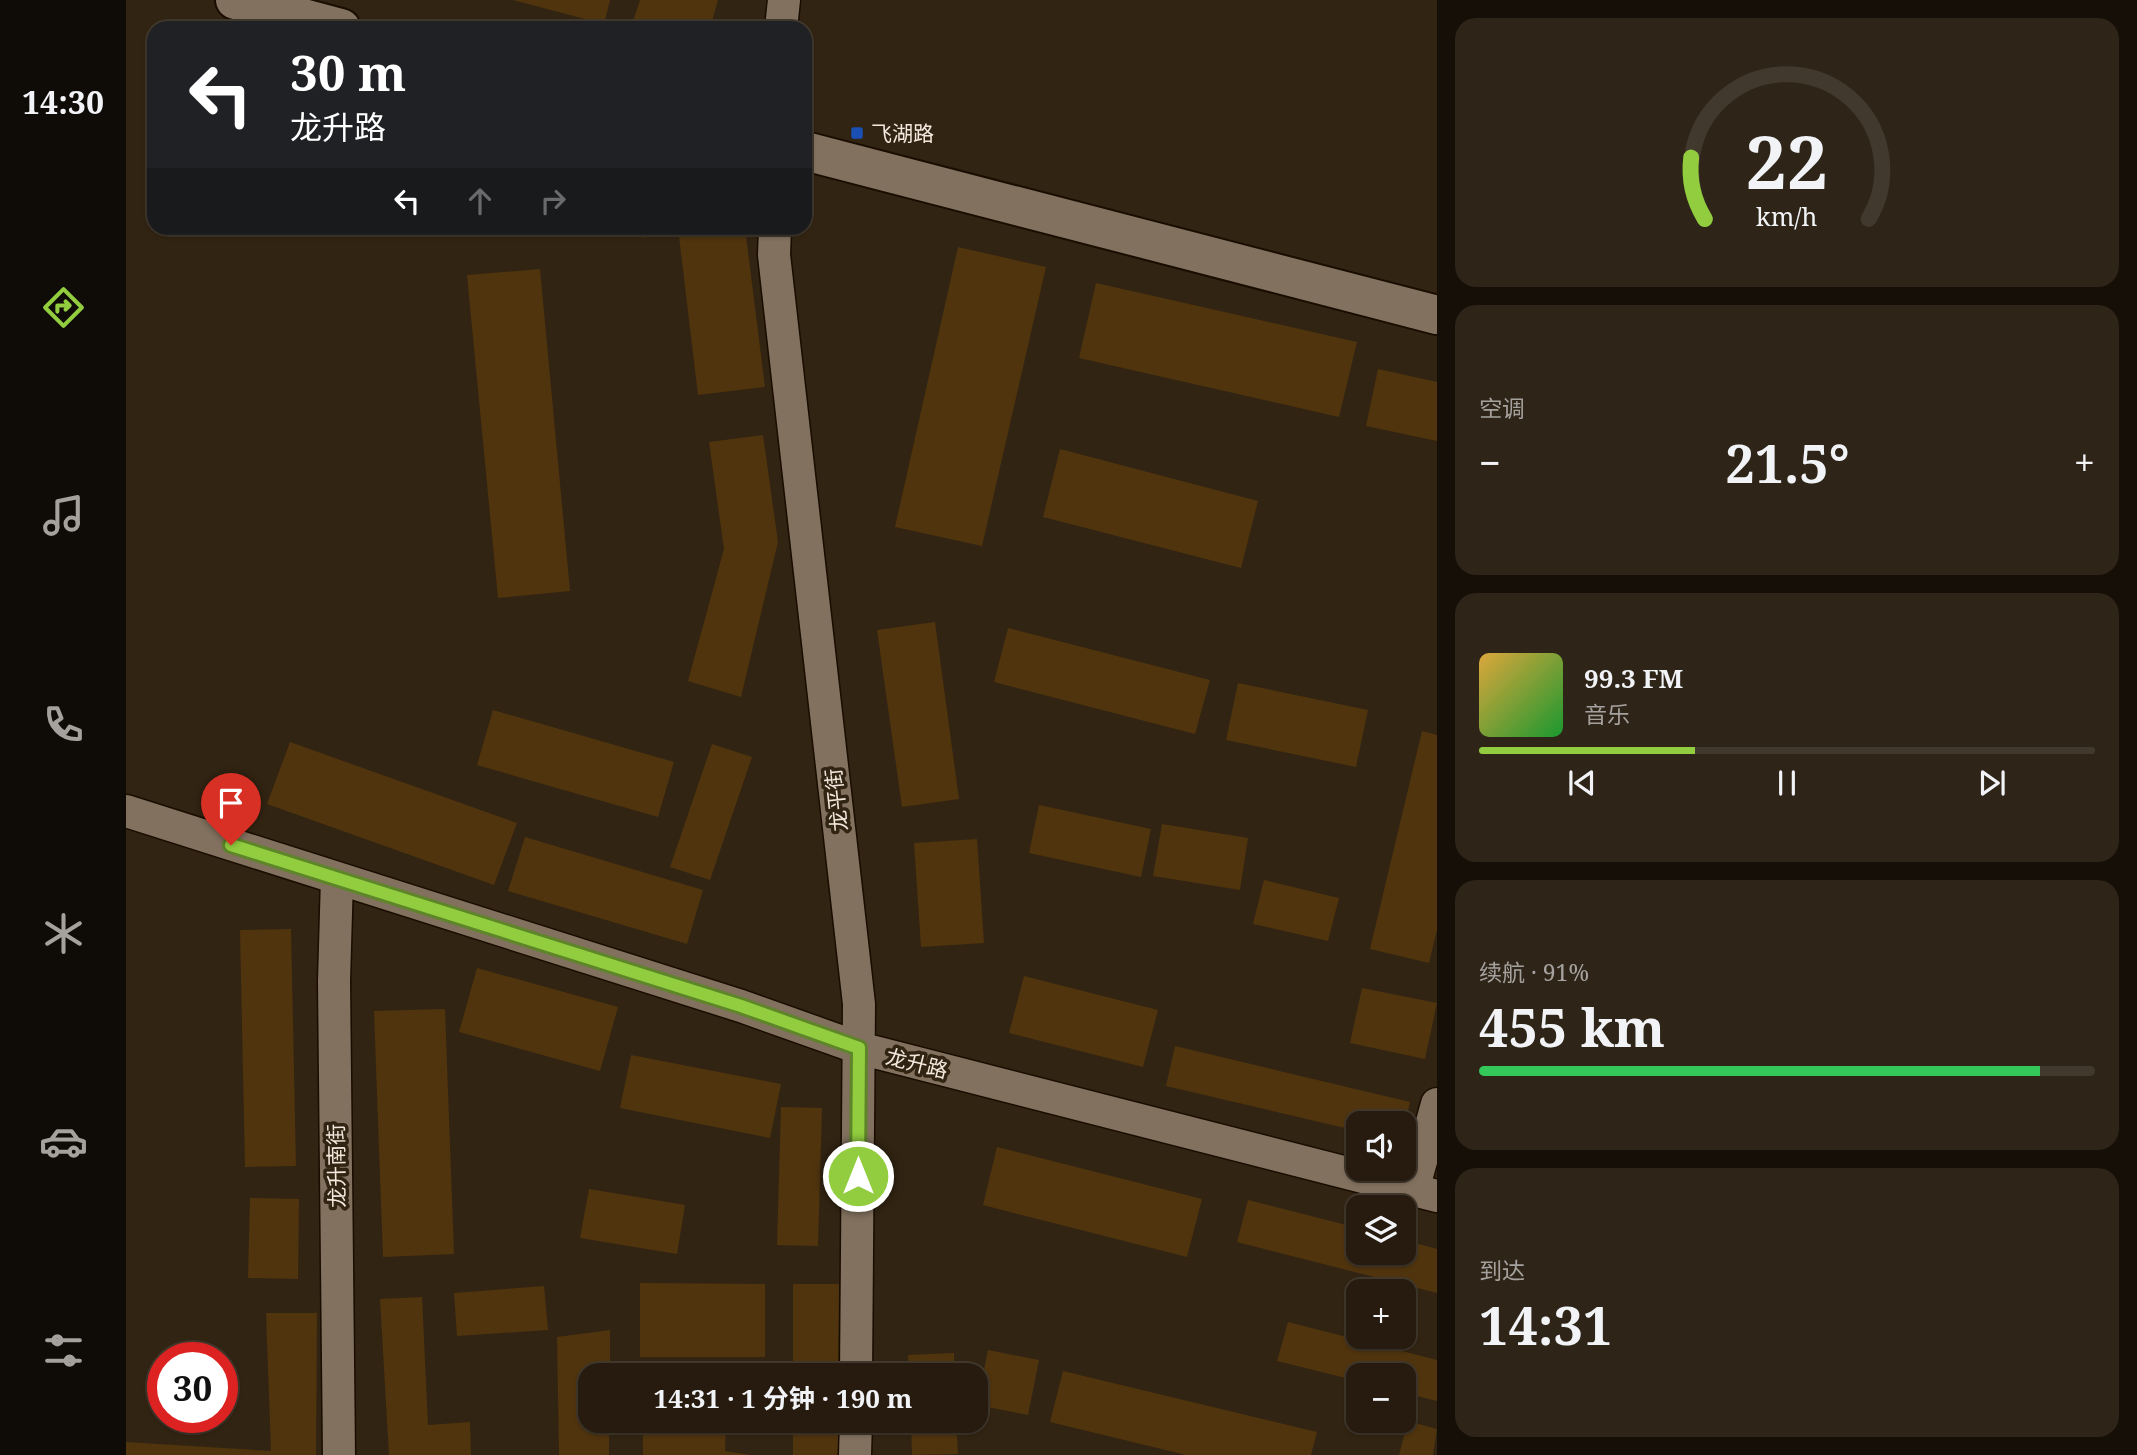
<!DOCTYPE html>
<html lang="zh">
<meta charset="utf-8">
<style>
:root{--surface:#261b0e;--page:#2e2417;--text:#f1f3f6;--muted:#a4a19e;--line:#42392e;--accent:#91cd3f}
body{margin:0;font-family:"Noto Serif","Noto Sans SC",serif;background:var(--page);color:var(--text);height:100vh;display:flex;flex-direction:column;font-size:26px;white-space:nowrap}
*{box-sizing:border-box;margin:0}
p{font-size:23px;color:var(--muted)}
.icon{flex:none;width:38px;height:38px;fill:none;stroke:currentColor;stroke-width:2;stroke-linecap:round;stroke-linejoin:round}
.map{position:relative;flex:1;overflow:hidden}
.drawer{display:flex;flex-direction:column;gap:18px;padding:18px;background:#150f08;width:700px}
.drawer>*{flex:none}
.top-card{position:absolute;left:21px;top:21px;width:665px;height:214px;border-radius:21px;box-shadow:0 2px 5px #0004,0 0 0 2px var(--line);background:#202124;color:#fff;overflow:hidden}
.tools{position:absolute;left:1220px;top:1111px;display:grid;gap:14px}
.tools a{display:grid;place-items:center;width:70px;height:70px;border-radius:14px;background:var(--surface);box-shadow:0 2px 5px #0004,0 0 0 2px var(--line);font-size:35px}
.speed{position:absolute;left:21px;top:1342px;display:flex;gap:14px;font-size:35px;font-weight:700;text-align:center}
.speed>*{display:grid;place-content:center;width:91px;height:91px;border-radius:50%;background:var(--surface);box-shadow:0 2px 5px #0004,0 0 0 2px var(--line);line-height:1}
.speed .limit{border:10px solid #d22;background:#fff;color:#111}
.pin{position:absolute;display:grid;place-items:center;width:60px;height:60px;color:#fff;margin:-72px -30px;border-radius:50% 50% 50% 0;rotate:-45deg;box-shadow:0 0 7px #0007}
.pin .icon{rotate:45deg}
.me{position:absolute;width:77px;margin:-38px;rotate:0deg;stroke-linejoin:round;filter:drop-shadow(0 0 5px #0008)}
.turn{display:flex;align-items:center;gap:24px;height:147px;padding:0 28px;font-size:32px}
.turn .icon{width:91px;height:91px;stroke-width:2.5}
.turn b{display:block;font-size:49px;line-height:60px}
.lanes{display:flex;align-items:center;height:66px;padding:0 28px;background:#0003;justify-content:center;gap:35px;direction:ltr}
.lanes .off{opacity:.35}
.big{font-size:52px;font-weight:700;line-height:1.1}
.drawer .widget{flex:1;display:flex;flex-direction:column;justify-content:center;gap:10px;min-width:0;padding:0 24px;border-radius:21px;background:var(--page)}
.drawer .dial{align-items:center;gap:0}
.dial svg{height:182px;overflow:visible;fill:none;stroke:var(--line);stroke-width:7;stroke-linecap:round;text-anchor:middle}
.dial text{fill:var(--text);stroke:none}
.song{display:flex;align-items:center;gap:21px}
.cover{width:84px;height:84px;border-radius:10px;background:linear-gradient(135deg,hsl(40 70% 55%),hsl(130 70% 35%))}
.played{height:7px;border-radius:4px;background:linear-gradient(90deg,var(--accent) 35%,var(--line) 35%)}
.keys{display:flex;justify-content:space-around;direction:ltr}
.heat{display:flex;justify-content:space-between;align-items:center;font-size:38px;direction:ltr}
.charge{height:10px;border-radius:5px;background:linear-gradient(90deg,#34c759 91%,var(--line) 0)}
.trip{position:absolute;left:452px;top:1363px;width:410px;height:70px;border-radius:21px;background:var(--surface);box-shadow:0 2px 5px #0004,0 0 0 2px var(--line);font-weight:700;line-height:70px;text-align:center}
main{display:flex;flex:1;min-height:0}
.tab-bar{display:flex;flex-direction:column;width:126px;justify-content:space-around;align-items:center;background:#0f0b06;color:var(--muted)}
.tab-bar .icon{width:49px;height:49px}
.tab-bar .selected{color:var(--accent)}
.tab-bar b{font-size:32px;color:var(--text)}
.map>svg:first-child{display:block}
.building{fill:#4f340e}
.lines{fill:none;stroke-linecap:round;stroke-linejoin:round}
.minor-casing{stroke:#190d00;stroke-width:35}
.tertiary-casing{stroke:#190d00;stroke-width:42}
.minor{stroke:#82715e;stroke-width:32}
.tertiary{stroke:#82715e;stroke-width:38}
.route-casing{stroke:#5e8529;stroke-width:18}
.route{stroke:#91cd3f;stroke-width:12}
.transit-dot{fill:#1a4fb4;stroke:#322412;stroke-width:2.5}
.labels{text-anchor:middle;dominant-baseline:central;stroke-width:7;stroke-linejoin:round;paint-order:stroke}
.poi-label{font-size:21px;fill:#f2e8dd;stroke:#322412;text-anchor:start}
.street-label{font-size:21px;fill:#f2e8dd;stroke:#322412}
</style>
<main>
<nav class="tab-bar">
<b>14:30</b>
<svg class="icon selected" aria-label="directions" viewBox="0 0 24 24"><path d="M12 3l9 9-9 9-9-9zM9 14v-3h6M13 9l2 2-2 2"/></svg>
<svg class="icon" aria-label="music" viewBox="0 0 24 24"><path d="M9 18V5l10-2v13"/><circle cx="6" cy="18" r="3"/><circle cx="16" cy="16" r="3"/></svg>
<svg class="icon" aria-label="phone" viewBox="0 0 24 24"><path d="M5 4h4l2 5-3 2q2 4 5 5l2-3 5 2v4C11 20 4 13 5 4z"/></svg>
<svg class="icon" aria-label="climate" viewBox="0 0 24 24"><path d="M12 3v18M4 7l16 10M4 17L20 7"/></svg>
<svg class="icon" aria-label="car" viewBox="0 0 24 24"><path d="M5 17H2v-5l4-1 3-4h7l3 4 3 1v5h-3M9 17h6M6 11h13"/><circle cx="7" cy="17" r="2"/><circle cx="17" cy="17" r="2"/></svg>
<svg class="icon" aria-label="filters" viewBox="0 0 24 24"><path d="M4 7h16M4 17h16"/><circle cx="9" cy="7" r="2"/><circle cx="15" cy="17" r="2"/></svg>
</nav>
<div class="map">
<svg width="1311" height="1455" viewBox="0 0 1311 1455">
<rect width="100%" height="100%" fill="#322412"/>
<path class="building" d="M387 0H484L478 24Z
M514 0H592L584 28H505Z
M474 228H520L518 238Z
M552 228H619L639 387 572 395Z
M832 247 920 267 856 546 769 527Z
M414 269 444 591 372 598 341 275Z
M970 283 1231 342 1213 417 953 358Z
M1252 369 1311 382V441L1240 426Z
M637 435 652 542 615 697 562 681 598 549 583 442Z
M934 449 1132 501 1115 568 917 517Z
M809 622 833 799 776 807 751 630Z
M882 628 1084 680 1069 734 868 682Z
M1112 683 1242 710 1230 767 1100 740Z
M367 710 548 762 532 817 351 765Z
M1296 731 1311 735V930L1303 963 1244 949Z
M164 742 391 823 368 885 141 804Z
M586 744 626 757 584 880 544 867Z
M913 805 1025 829 1015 877 903 853Z
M1036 824 1122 838 1114 890 1027 876Z
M399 837 577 890 561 944 382 891Z
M851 839 858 943 795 947 788 843Z
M1138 880 1213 898 1202 941 1127 924Z
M165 929 170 1166 119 1167 114 930Z
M351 968 492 1007 474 1071 333 1032Z
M898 976 1032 1010 1017 1067 883 1033Z
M1236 988 1311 1003 1299 1059 1224 1043Z
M319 1009 328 1254 257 1257 248 1011Z
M1049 1046 1284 1102 1279 1124H1232V1131L1040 1086Z
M505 1055 655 1084 644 1138 494 1108Z
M655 1107 696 1108 692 1246 651 1245Z
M871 1147 1076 1199 1061 1257 857 1205Z
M463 1189 559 1205 551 1254 454 1238Z
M124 1198 173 1199 172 1279 122 1278Z
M1122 1200 1232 1228V1253H1278V1240L1311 1249V1293L1111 1242Z
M514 1283 639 1284V1357H514Z
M667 1284H713L712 1376H667Z
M418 1286 422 1330 331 1336 328 1293Z
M296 1297 302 1425 344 1422 345 1455H263L254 1299Z
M140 1313H191L190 1455H0V1442L145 1451Z
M1162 1322 1311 1360V1401L1278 1393V1376H1232V1381L1151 1361Z
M484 1330V1376H464V1421H483V1455H433L431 1337Z
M862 1350 913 1360 902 1415 851 1405Z
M828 1353V1376H783L782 1355Z
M937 1371 1191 1432 1185 1455H1060L924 1422Z
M517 1421H600L599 1451 624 1455H517Z
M667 1421H712V1455H667Z
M785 1421H830L832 1454 786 1455Z
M1282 1421 1311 1429 1307 1455H1273Z"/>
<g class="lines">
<defs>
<path id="minor" d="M655 28 658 0
M649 228 648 255 733 1004 730 1376
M0 811 615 1006 733 1048 1311 1196
M211 878 208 981 213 1455
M1287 1190 1311 1104
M729 1455 730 1421"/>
<path id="tertiary" d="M109 0 215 28
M679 151 1311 315"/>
</defs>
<use href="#minor" class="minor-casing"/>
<use href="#tertiary" class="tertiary-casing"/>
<use href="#minor" class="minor"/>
<use href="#tertiary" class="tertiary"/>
</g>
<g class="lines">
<defs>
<path id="route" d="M105 845 615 1006 733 1048 732 1176"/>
</defs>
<use href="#route" class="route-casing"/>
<use href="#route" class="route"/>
</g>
<rect class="transit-dot" x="724" y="126" width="14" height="14" rx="3.5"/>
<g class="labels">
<g class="poi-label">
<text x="745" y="133">飞湖路</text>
</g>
<g class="street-label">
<text transform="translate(710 800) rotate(-96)">龙平街</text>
<text transform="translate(791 1063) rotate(14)">龙升路</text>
<text transform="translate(210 1166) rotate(-91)">龙升南街</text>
</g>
</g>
</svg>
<div class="tools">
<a><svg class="icon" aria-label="sound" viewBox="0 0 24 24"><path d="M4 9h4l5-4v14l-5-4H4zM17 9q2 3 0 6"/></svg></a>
<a><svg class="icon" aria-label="layers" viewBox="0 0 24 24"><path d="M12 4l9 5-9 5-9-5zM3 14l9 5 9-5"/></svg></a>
<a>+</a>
<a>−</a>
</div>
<div class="speed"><div class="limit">30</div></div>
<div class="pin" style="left:105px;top:845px;background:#d93025"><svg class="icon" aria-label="arrive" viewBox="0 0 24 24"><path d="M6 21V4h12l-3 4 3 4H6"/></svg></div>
<svg class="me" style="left:732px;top:1176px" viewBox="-20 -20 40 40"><circle r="17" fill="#91cd3f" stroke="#fff" stroke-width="3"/><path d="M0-11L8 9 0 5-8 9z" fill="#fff"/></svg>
<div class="trip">14:31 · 1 分钟 · 190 m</div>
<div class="top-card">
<div class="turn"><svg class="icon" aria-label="left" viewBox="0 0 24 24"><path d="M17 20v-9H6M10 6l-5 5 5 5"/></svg><div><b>30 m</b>龙升路</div></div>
<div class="lanes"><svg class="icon" aria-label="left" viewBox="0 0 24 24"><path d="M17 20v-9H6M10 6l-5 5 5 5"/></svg><svg class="icon off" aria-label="ahead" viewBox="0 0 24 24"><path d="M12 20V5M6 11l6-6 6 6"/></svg><svg class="icon off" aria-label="right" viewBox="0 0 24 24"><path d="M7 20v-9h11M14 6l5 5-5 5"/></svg></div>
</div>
</div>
<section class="drawer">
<div class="widget dial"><svg viewBox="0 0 100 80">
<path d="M14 69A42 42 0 1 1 86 69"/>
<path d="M14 69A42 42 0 0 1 8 42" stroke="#91cd3f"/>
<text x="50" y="56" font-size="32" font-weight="700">22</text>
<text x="50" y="72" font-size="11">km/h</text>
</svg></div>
<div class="widget"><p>空调</p>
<div class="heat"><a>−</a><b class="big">21.5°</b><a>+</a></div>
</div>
<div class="widget">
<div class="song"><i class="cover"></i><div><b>99.3 FM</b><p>音乐</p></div></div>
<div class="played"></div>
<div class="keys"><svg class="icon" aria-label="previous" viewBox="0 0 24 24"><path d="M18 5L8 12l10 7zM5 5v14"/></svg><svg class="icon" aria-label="pause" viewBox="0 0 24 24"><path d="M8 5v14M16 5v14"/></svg><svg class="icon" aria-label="next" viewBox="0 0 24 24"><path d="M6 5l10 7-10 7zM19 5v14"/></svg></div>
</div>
<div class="widget"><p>续航 · 91%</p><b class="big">455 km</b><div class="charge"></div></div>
<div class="widget"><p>到达</p><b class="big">14:31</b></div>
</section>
</main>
